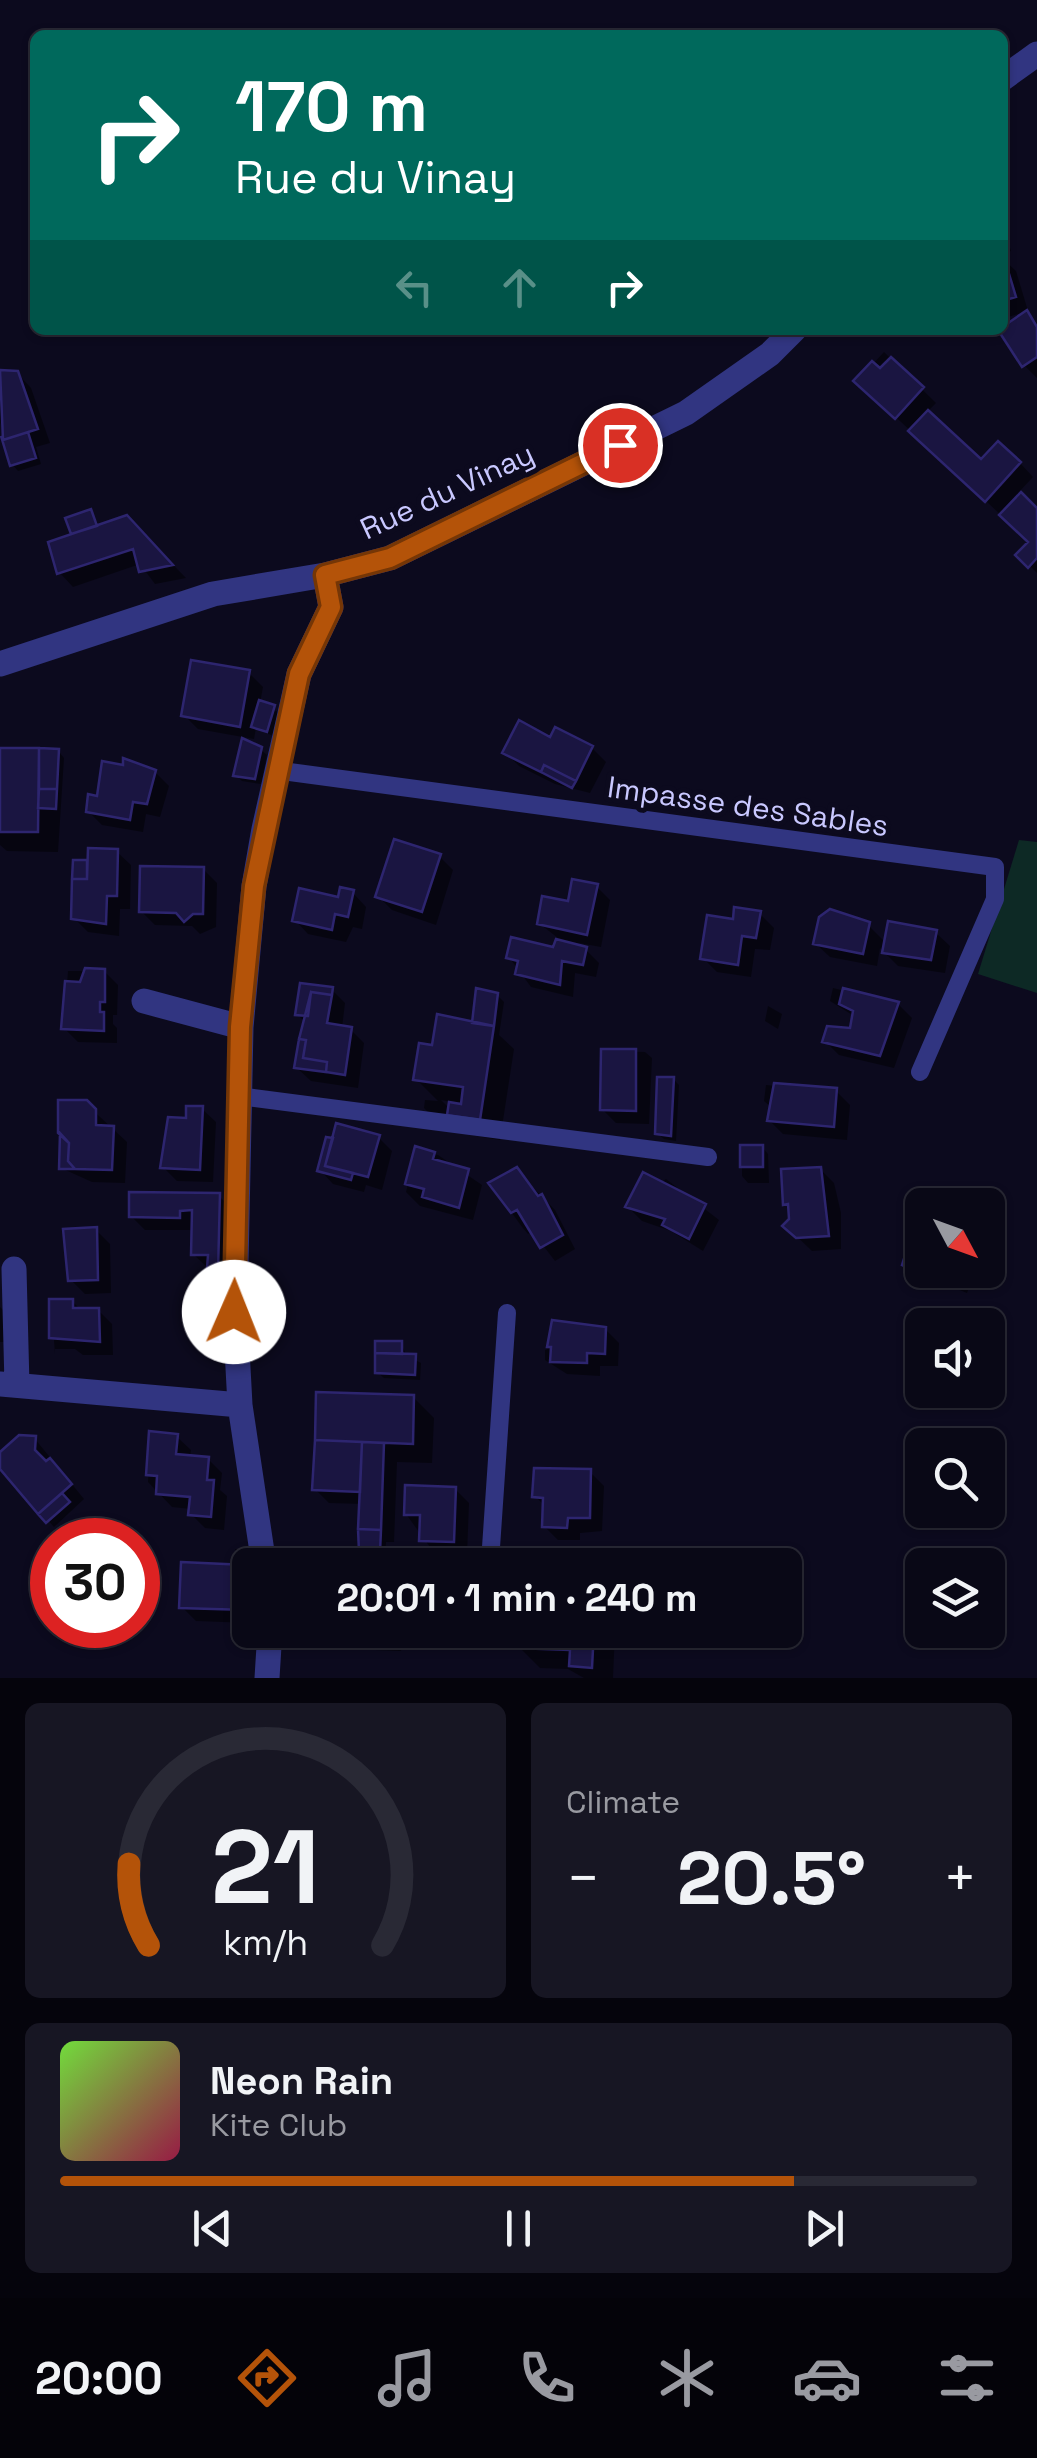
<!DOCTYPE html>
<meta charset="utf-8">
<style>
:root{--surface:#090816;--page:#171623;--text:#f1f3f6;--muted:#999aa1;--line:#292935;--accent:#b45309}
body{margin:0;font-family:"Space Grotesk",sans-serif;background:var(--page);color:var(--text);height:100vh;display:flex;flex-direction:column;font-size:38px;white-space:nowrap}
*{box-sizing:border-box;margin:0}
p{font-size:32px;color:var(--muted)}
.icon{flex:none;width:55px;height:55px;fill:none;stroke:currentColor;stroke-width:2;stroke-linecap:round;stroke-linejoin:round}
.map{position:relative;height:1678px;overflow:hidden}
.panel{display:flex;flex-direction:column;gap:25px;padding:25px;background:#05040c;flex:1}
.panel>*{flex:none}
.top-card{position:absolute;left:30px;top:30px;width:978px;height:305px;border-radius:15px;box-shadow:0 2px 8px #0004,0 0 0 2px var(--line);background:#00695c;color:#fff;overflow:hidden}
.needle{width:65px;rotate:131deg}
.controls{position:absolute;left:905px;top:1188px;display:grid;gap:20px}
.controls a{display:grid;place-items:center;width:100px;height:100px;border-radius:15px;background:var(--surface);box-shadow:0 2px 8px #0004,0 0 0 2px var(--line);font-size:50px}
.speed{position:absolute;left:30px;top:1518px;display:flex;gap:20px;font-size:50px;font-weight:700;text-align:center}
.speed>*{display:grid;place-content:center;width:130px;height:130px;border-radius:50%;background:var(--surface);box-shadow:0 2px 8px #0004,0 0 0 2px var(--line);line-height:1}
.speed .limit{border:15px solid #d22;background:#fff;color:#111}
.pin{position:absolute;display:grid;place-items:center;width:85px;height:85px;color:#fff;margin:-42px;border:5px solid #fff;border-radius:50%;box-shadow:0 2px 10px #0007}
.me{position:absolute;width:110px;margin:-55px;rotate:1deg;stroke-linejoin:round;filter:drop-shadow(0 0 8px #0008)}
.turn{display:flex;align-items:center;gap:35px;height:210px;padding:0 40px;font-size:45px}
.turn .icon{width:130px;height:130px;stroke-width:2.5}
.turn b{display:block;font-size:70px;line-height:85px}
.lanes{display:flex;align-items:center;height:95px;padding:0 40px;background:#0003;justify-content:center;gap:50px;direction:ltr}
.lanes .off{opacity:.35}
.big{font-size:75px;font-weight:600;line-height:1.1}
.panel .card{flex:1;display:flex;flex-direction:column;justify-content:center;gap:15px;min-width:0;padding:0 35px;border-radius:15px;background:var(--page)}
.panel .dial{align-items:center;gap:0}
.dial svg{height:260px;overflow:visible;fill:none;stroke:var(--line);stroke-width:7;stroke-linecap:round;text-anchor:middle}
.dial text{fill:var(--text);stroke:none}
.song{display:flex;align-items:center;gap:30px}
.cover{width:120px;height:120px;border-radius:15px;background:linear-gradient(135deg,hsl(100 70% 55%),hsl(340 70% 35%))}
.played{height:10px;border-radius:5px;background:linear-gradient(90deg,var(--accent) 80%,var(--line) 80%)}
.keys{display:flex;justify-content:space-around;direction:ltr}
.heat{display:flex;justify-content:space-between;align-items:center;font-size:55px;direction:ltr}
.panel .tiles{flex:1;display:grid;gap:25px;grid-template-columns:1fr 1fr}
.card:last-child{grid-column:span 2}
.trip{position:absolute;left:232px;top:1548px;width:570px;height:100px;border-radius:15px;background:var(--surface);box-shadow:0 2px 8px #0004,0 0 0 2px var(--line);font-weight:600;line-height:100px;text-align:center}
.tab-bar{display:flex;height:160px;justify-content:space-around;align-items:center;background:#040309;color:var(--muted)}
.tab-bar .icon{width:70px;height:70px}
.tab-bar .current{color:var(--accent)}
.tab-bar b{font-size:45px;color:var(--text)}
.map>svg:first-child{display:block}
.green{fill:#0d2925}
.shadow{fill:#0007;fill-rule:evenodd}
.building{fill:#1a1541;stroke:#2d256f;stroke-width:2.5}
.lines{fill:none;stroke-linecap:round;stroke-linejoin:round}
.lane{stroke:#313581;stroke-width:18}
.street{stroke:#313581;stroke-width:25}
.route-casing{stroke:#753606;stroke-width:25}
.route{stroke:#b45309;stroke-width:18}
.labels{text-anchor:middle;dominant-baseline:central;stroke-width:10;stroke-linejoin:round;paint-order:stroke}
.street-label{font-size:30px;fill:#c9c8ff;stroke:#0c0a1e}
</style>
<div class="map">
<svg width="1037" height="1678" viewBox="0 0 1037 1678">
<rect width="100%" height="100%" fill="#0c0a1e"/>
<path class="green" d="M1019 840 1037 842V993L978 974Z"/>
<path class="shadow" d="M1002 223 1011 251 1002 254Z
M1002 258 1016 271 1028 311 1002 319Z
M1026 314 1037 324V378L1024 365Z
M884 352 936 403 927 412 981 462 1020 463 1033 477 1018 493 1037 511V573L1019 555 1031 543 857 381Z
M0 372 17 373 31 388 50 443 36 447 41 464 18 471 12 464 0 421Z
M91 512 100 527 127 518 186 578 155 584 140 564 73 587 60 573 74 536 68 520Z
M249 673 263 687 260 703 280 713 273 736 256 728 254 739 198 729 184 715Z
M556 730 592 748 606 762 590 793 555 784 519 766 505 752 551 741Z
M260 749 267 755 261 784 242 781 236 775Z
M0 750 58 751 64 758 58 852 7 851 0 845Z
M155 772 169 786 160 817 146 814 143 832 102 825 88 811 99 799Z
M117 852 131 865 130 909H120L119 936 88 932 74 918 86 863 90 866Z
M439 856 453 870 436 925 392 910 378 896Z
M203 869 217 883 216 927 200 934 192 926 155 925 141 911Z
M596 886 610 900 601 947 579 943 599 963 596 977 575 973 573 997 531 987 509 957 555 950 558 938 540 924Z
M353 893 366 907 362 929 353 927 346 942 308 934 295 920Z
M760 914 774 928 770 950 755 949 751 977 717 972 703 958 735 922Z
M868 925 886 943 936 933 950 946 945 973 898 966 880 948 877 966 830 957 816 944Z
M68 971H104L118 985 117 1015H113V1024L117 1028V1043L78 1042 64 1028Z
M833 988 898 1004 912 1018 894 1068 839 1055 825 1041 846 1033 854 1016 830 1001Z
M331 989 345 1003 342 1028 350 1029 364 1043 358 1088 311 1081 297 1068 304 1021 297 1014Z
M497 995 504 1002 499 1035 514 1049 500 1140 471 1135 448 1112 447 1116 431 1115 424 1108 425 1100 438 1101 416 1079 434 1048 474 1024ZM441 1100 452 1102 451 1110Z
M768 1006 782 1014 778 1029 765 1021Z
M604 1051 645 1052 652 1058 649 1124 616 1123 602 1109Z
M673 1079 679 1085 676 1141 664 1139 657 1133Z
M766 1085 836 1091 850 1105 847 1140 783 1134 770 1121 772 1108 764 1101Z
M85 1103 127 1142 125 1183 92 1182 61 1168Z
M202 1109 216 1122 213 1182 177 1181 163 1167 188 1121Z
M378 1137 392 1151 382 1190 366 1185 364 1192 333 1184 320 1170Z
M742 1147H762L768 1154 769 1183H748L742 1176Z
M417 1149 438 1155 482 1185 473 1220 420 1206 406 1192Z
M820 1169 834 1183 841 1213V1249L812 1251 786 1226 792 1220 786 1204Z
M516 1170 555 1210 575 1249 555 1261 532 1231 528 1234 522 1227 491 1184Z
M666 1179 719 1220 703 1251 671 1231 642 1221 628 1207Z
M219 1196 233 1210 223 1282 193 1254 194 1230H145L131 1216Z
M96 1230 110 1244 111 1293 85 1294 71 1280Z
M908 1256 922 1260V1270L965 1273 972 1279 967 1293 911 1270 905 1264Z
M51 1301H72L82 1311 98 1310 112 1324 113 1355H83L75 1349H55V1354Z
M0 1307 15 1322V1342H0Z
M605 1329 619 1343 618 1366H600V1376L567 1374 545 1360V1350Z
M401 1344 407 1356 421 1363 420 1380 384 1378 377 1372Z
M319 1395 413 1397 434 1418 432 1463 397 1462 394 1542H386L385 1558 368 1557 362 1551 363 1504 329 1503 315 1489Z
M151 1434 177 1437 191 1450 190 1457 208 1459 222 1473 220 1490 227 1496 224 1530 205 1528 191 1514V1509L172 1507 148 1482Z
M35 1439 84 1499 54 1527 0 1466V1455Z
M590 1472 604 1486 602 1531 580 1533V1540H558L544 1526 545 1506 535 1496Z
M455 1489 469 1503 467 1555 435 1554 406 1514Z
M235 1549H243L249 1562H240Z
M244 1567 250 1573V1623L196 1621 182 1607Z
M336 1630H402L401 1651 350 1649Z
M429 1630H495L494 1648H442Z
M520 1630H615L613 1678H584L568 1669 540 1668 519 1647Z"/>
<path class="building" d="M1003 254 1016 297 1002 301V254Z
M1027 310 1037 327V357L1022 367 998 330Z
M891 357 924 387 895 419 853 381 872 361 880 368Z
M0 370 18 371 38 429 3 440Z
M928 410 981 459 998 441 1021 462 985 502 908 431Z
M28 432 36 458 10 466 1 436 3 440Z
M1021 492 1037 508V558L1028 568 1015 555 1028 542 999 515Z
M91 509 97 526 71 534 65 518Z
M127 515 173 565 139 572 133 549 57 574 48 542Z
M191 660 250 670 240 727 181 716Z
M259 700 275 705 267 732 251 727Z
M519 720 550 737 555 727 593 746 576 781 544 765 541 772 502 753Z
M242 738 262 747 255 779 233 776Z
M0 748H39L38 832H0Z
M39 748 59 749 57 789H39Z
M123 758 156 770 147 804 133 802 130 820 86 812 88 794 97 796 102 761 123 765Z
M544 765 576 781 572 788 541 772Z
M39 789H57L56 809 38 808Z
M394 839 441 854 422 912 375 897Z
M88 848 118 849 117 896H107L106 924 71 919 72 879H87Z
M73 860H87V879H72Z
M140 866 204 867 203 914H193L184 922 176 913 139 912Z
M572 879 598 884 587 935 537 924 542 896 568 901Z
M299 888 338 897 340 887 354 890 348 917 335 914 332 930 292 921Z
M734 907 761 911 756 938 742 936 738 965 700 959 707 915 733 919Z
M830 909 870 922 863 954 813 944 819 917Z
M888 921 937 930 931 960 882 953Z
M511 937 553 947 556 939 587 947 583 965 562 961 560 985 515 974 518 961 506 958Z
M85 968 105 969V1002H100V1012H104V1031L61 1029 65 981 80 982Z
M300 983 333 987 332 995 311 992 308 1016 295 1015Z
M476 988 498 993 494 1026 472 1023Z
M843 988 899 1002 880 1056 822 1042 827 1026 850 1028 853 1011 839 1004Z
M311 992 332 995 327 1023 352 1027 345 1075 326 1072 327 1062 303 1058 306 1040 299 1039Z
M437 1014 494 1026 480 1120 447 1115 449 1102 461 1104 463 1087 413 1080 419 1043 432 1045Z
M299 1039 306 1040 303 1058 327 1062 326 1072 294 1068Z
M601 1049H636V1111L600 1110Z
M657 1077H674L671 1136 655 1134Z
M774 1083 837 1088 834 1127 767 1121Z
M58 1100H87L96 1109V1125L114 1126 112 1170 75 1169 68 1161 69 1143 58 1133Z
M186 1106H203L200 1170 160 1168 168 1117 186 1118Z
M336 1123 380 1135 368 1177 325 1166Z
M60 1133 69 1143 68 1161 75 1169H59Z
M326 1137 333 1138 325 1166 353 1173 351 1180 317 1171Z
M740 1145H763V1167H740Z
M415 1146 435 1152 433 1159 469 1169 459 1208 422 1197 424 1189 405 1184Z
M517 1167 538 1196 542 1194 563 1235 540 1248 517 1210 511 1213 488 1183Z
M821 1167 829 1236 796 1238 782 1226 789 1219 788 1204 783 1205 781 1169Z
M643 1172 706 1204 689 1239 662 1225 665 1219 625 1207Z
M129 1192 220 1193 218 1273 207 1268 208 1255H191L192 1210 180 1211V1218L129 1217Z
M97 1227 98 1280 68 1281 63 1229Z
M906 1252 922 1257V1270H937L933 1280 902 1265Z
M937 1270 967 1271 961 1288 933 1280Z
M49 1299H73V1308H99L100 1342 49 1338Z
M552 1320 606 1327 605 1354 587 1353V1363L550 1362 551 1347H547Z
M375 1341H402V1354L375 1353Z
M375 1353 416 1354 415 1375 375 1373Z
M316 1392 414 1395 413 1444 315 1440Z
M149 1431 178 1434 176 1454 209 1457 207 1480H214L211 1517 188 1515 190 1497 156 1494 157 1476 146 1475Z
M19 1435 36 1436 35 1450 46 1461 50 1458 72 1484 38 1514 0 1469V1452Z
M315 1440 362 1442 360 1492 312 1490Z
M362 1442 384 1443 381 1530 358 1529Z
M534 1468 591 1469 590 1518H568L567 1528 542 1527 543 1498 532 1497Z
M405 1485 456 1487 454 1542 419 1541 420 1515H404Z
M62 1493 70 1502 46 1523 38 1514Z
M358 1529 381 1530 380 1552H359Z
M181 1562 246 1565 247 1610 179 1608Z
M334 1630H388V1638L334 1636Z
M426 1630H482L481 1635H426Z
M517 1630H594L592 1668 569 1666 570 1650 516 1648Z"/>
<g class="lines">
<path class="lane" d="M275 770 995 867V899L920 1072
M239 1096 708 1157
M282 1565 490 1562 507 1313"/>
<path class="street" d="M1002 79 1037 54
M0 664 213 594 325 575 390 558 686 413 770 354 794 330
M144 1001 241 1027
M14 1269 17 1385
M0 1384 240 1405
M264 1565 240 1405 235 1312 241 1027 254 886 264 829 299 674 331 607 325 575
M267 1678 270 1630"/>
</g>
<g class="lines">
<defs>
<path id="route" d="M234 1312 240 1027 254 886 299 674 331 607 325 575 390 558 620 445"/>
</defs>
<use href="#route" class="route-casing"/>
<use href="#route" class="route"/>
</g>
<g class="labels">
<g class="street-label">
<text transform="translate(447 491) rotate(-25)">Rue du Vinay</text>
<text transform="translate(748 806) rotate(8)">Impasse des Sables</text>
</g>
</g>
</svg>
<div class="controls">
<a><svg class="needle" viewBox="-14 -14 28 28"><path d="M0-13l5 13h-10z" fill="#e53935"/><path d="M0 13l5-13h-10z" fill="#999aa1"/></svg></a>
<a><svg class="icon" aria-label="sound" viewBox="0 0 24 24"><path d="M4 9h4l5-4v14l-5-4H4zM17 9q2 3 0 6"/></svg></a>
<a><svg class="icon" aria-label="search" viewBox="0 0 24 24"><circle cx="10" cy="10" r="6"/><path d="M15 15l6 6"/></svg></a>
<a><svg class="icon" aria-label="layers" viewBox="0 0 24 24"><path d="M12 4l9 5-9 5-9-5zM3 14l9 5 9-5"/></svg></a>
</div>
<div class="speed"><div class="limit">30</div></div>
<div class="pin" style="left:620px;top:445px;background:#d93025"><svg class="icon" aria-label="arrive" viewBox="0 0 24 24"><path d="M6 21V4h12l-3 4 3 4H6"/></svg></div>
<svg class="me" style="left:234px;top:1312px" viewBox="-20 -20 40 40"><circle r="19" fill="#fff"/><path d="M0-13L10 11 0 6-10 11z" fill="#b45309"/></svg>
<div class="trip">20:01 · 1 min · 240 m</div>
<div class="top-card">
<div class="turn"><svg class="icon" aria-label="right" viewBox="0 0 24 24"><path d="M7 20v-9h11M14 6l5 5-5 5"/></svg><div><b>170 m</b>Rue du Vinay</div></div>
<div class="lanes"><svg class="icon off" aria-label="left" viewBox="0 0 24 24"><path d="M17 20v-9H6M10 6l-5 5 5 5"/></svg><svg class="icon off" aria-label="ahead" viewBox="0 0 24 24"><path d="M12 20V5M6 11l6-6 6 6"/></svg><svg class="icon" aria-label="right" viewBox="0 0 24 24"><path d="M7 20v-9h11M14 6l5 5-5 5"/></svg></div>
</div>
</div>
<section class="panel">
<div class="tiles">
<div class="card dial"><svg viewBox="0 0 100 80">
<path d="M14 69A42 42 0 1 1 86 69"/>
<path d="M14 69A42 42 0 0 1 8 44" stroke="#b45309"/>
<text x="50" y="56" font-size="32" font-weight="700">21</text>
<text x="50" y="72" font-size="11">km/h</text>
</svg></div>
<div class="card"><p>Climate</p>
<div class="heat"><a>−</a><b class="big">20.5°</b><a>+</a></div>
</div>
<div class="card">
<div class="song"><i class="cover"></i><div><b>Neon Rain</b><p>Kite Club</p></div></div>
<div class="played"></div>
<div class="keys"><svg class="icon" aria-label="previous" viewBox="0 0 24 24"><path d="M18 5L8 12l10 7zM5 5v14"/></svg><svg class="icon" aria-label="pause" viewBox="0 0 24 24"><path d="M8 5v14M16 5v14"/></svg><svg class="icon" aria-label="next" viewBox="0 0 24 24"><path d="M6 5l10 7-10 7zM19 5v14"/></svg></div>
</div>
</div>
</section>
<nav class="tab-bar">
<b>20:00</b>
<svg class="icon current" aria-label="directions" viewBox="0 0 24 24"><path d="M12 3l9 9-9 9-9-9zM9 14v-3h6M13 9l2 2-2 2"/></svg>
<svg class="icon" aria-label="music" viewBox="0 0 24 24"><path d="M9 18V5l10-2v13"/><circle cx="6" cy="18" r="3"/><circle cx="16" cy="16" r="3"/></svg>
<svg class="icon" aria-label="phone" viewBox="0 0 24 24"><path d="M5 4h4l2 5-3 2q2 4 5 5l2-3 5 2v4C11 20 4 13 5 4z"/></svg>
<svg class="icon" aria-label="climate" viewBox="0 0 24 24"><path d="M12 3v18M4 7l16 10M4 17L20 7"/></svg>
<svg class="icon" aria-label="car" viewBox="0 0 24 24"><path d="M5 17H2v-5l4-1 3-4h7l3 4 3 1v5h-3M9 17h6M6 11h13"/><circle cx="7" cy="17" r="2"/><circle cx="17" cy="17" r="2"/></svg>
<svg class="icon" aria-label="filters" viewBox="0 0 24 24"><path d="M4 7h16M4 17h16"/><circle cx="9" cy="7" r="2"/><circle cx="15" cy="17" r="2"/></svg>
</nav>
